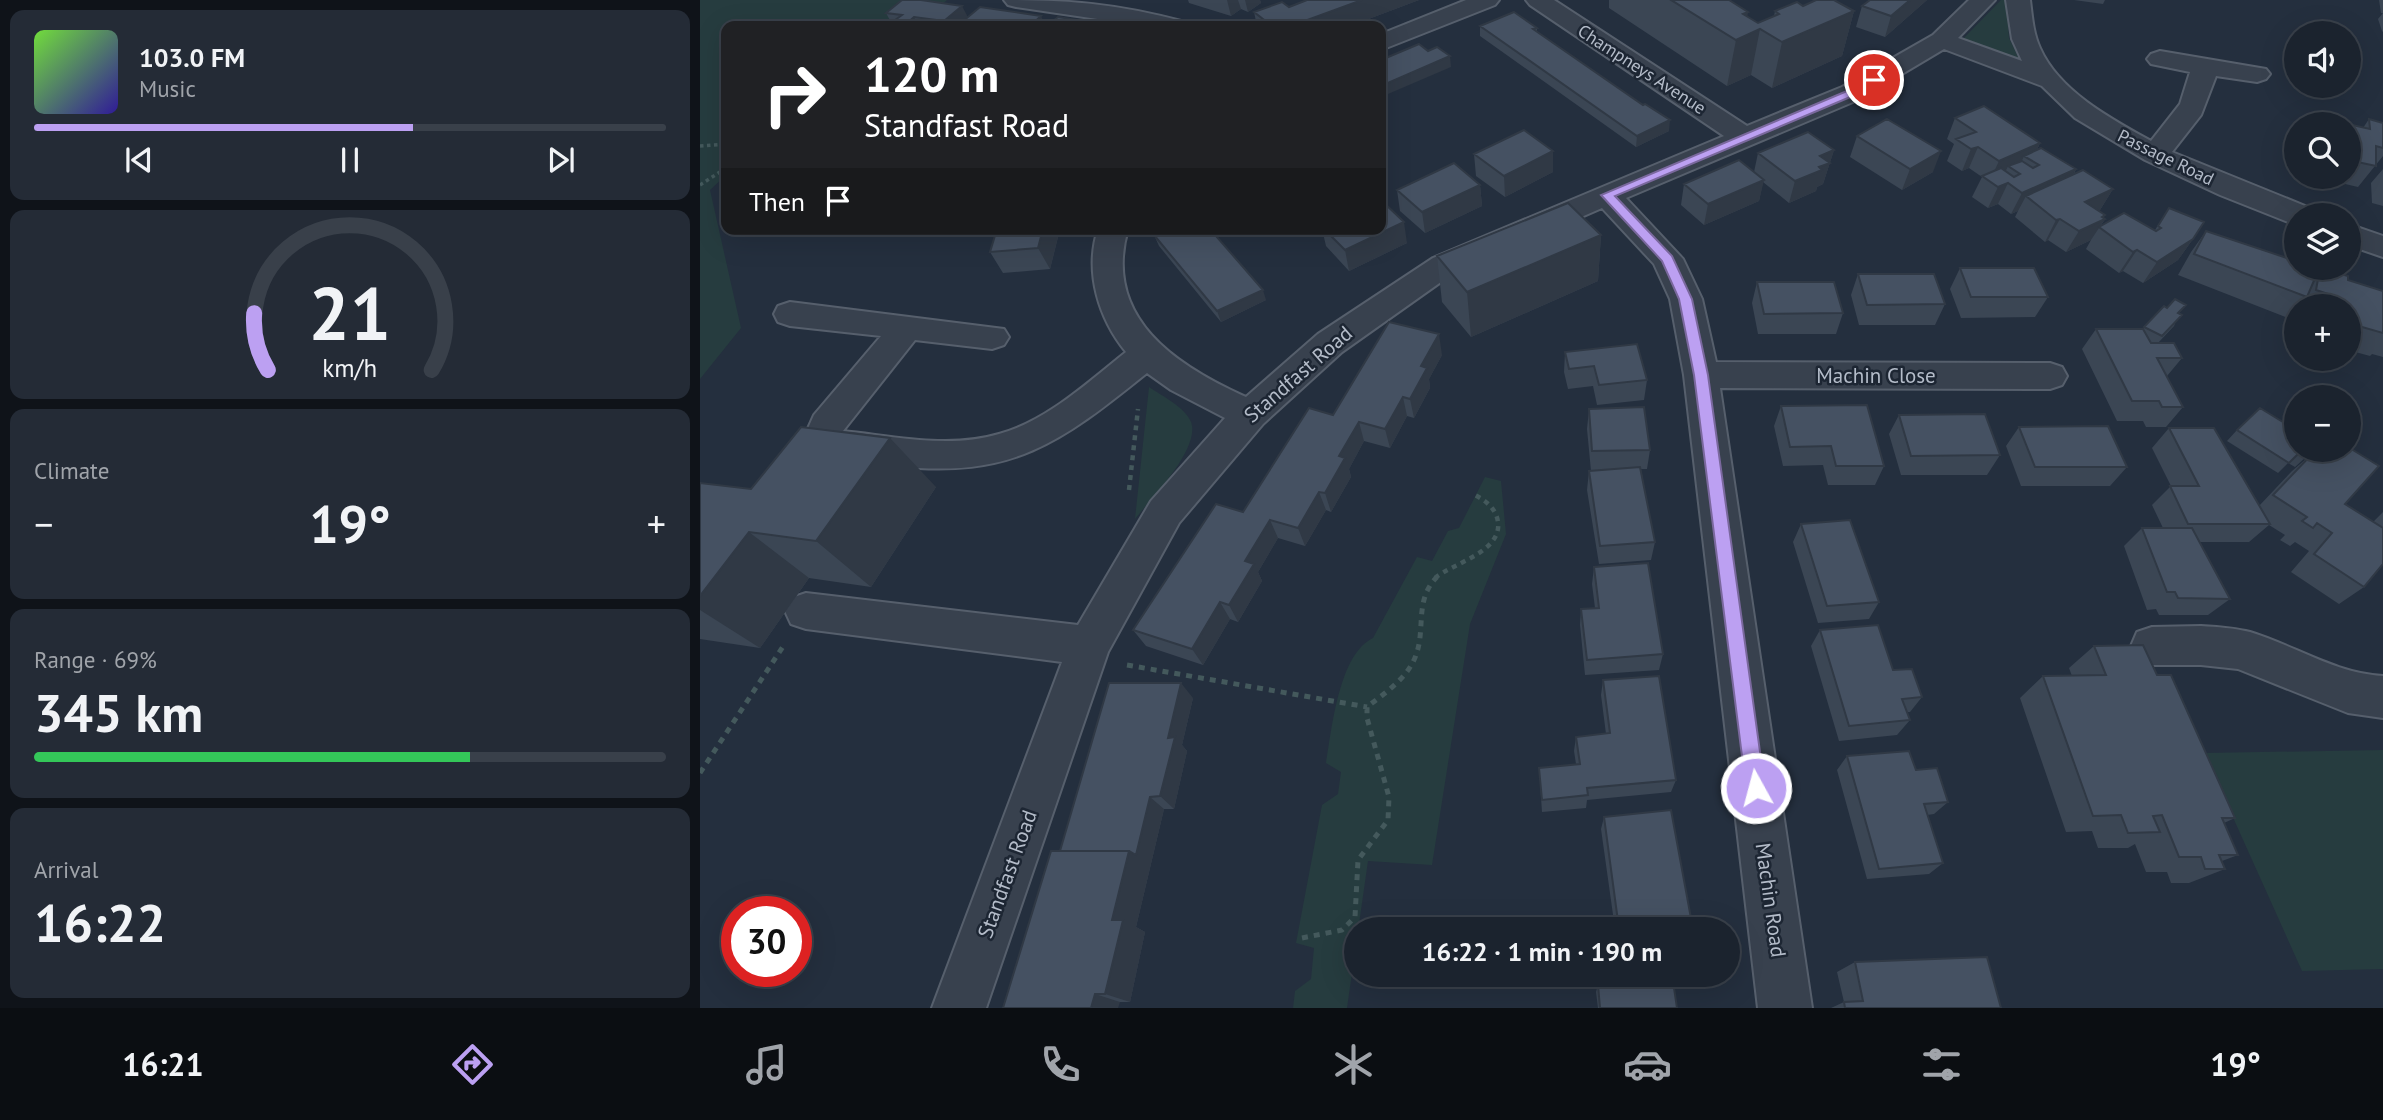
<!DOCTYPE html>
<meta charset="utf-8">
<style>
:root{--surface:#1b232e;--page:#242b36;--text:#f1f3f6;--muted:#a0a4aa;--line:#39404a;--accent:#bca0f2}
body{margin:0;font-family:"PT Sans",sans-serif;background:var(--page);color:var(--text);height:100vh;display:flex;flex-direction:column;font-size:26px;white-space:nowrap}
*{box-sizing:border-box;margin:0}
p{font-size:23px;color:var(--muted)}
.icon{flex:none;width:38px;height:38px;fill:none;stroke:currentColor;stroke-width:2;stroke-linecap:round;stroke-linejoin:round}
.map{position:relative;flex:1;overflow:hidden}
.drawer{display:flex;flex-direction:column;gap:10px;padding:10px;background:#0f1319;width:700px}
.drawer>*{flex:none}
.guide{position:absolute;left:21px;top:21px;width:665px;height:214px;border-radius:14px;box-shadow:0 7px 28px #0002,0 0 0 2px var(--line);background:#202124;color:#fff;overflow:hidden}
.controls{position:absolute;left:1584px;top:21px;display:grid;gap:14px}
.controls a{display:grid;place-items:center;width:77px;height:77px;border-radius:50%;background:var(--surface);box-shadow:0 7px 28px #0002,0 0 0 2px var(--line);font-size:35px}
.speed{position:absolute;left:21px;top:896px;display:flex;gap:14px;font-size:35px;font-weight:700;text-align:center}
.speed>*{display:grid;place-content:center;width:91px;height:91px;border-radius:50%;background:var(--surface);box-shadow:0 7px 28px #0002,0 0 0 2px var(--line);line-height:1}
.speed .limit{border:10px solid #d22;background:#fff;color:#111}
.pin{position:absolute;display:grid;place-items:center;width:60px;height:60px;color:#fff;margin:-30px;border:4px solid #fff;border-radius:50%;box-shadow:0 2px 7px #0007}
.me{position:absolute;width:77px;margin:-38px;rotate:353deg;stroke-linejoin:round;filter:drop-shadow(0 0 5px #0008)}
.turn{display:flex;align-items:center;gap:24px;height:147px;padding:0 28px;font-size:32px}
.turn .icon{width:91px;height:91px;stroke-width:2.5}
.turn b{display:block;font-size:49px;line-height:60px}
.then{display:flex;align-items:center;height:66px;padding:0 28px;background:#0003;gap:14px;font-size:26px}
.big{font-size:52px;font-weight:700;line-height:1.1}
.drawer .widget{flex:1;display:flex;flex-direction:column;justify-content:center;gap:10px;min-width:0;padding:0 24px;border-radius:14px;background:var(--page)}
.drawer .dial{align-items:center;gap:0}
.dial svg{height:182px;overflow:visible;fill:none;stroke:var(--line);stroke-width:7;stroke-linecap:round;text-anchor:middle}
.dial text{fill:var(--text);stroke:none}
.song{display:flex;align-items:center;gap:21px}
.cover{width:84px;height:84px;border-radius:10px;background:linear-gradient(135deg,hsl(100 70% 55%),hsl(250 70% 35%))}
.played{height:7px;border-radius:4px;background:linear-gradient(90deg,var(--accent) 60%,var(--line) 60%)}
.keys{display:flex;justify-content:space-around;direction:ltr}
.heat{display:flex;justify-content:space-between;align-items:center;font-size:38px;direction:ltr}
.charge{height:10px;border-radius:5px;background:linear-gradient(90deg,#34c759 69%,var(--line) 0)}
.trip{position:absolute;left:644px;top:917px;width:396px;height:70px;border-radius:35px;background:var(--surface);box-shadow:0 7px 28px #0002,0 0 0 2px var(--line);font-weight:700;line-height:70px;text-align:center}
.tabs{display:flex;height:112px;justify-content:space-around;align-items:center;background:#0b0e12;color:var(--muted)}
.tabs .icon{width:49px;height:49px}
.tabs .current{color:var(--accent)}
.tabs b{font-size:32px;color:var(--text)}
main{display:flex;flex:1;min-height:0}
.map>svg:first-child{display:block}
.green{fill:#263c3f}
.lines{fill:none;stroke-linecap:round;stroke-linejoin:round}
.minor-casing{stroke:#565f6c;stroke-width:4}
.path-far2{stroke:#44595c;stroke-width:3.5;stroke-dasharray:3.5 3.5;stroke-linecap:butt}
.path-far1{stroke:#44595c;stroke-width:4.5;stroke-dasharray:5 5;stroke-linecap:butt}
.path{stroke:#44595c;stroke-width:5;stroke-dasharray:6 6;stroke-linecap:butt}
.minor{fill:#38414e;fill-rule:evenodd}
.wall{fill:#3b4654}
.shaded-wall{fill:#303945}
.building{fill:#455162;stroke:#303945;stroke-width:2}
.route{fill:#bca0f2;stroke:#7a689d;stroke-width:2}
.labels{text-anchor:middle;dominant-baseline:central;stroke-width:5;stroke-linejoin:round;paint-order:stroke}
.far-street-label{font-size:18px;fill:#b4bcc9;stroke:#1d2633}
.street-label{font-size:21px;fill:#b4bcc9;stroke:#1d2633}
</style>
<main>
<section class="drawer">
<div class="widget">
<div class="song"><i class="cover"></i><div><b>103.0 FM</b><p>Music</p></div></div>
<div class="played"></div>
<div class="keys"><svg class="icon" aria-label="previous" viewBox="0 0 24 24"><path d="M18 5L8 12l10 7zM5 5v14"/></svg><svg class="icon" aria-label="pause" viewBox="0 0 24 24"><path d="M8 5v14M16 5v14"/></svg><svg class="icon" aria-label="next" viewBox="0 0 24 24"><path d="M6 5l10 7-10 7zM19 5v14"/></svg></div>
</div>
<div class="widget dial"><svg viewBox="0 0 100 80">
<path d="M14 69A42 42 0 1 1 86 69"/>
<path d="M14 69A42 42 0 0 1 8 44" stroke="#bca0f2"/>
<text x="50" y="56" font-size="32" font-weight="700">21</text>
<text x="50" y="72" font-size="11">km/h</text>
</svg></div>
<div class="widget"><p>Climate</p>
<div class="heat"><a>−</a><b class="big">19°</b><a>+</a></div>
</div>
<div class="widget"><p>Range · 69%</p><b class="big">345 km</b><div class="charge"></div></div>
<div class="widget"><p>Arrival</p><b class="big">16:22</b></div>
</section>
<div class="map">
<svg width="1683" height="1008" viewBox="0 0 1683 1008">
<rect width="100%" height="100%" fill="#242f3e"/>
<path class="green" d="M0 0H247L235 11 211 8 191 26H26V175L10 190 41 328 0 379Z
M1301 0H1306L1309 38 1320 61 1262 40Z
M449 387C462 396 485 407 491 422 501 448 451 499 435 519Z
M785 477 801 481 806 534 770 624 732 865 668 861 647 1008H593L595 991 611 979 614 948 596 943 622 805 638 794 641 772 626 763C632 728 639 654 673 638L717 557 732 561 748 531 759 528Z
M1683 750V969L1602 971 1504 753Z"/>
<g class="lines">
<defs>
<path id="minor" d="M304 0C369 0 418 4 481 21L484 26H445L316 7 308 5Z
M766 0H799L795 5 681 50V34Z
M826 0H854L1047 126 1142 87 1233 35 1269 0H1295L1258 38 1322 61 1312 39 1306 0H1330C1332 16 1333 33 1340 48 1359 91 1411 119 1451 141L1480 104 1490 72 1451 64 1447 59 1451 54 1460 51 1566 69 1570 74 1566 79 1557 82 1516 76 1501 115 1472 152 1610 208 1614 215H1596V224L1588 222 1520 195 1445 160 1375 118 1342 86 1244 49 1160 99 926 198 983 259 1002 299 1016 362 1350 363 1362 367 1367 376 1362 385 1350 389 1020 388 1112 1008H1058L984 375 970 299 954 264 902 208 755 272 642 352 563 424 479 523 408 652 286 1008H232L362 662 106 629 91 624 85 611 91 598 106 593 378 625 451 501 525 418 471 390 447 373C360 443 312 479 195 466 166 463 138 461 111 450L105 435 114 415 181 336 90 326 78 322 74 314 78 306 90 302 304 329 309 337 304 345 292 349 215 340 143 431C193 436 249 449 299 434 347 421 388 382 426 352 399 319 384 272 398 229H428C402 318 477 366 546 397L618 334 733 258 1024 136 830 5Z
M1648 224 1683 236V257L1648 245Z
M1501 626C1518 627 1534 628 1550 632 1596 646 1634 673 1683 676V718L1648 713 1538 669 1501 665H1452L1437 660 1431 646 1437 632 1452 627Z"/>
</defs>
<use href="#minor" class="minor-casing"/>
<path class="path-far2" d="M0 146 26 144
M0 185 26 168"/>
<path class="path-far1" d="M429 490 438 409
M735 578C753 563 802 552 798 522 796 508 785 500 773 494"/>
<path class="path" d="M427 665 667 707
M0 773 84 645
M602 938 642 930 655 917 658 860 688 820 689 797 667 718V707C685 693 708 678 716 655 726 628 714 600 737 577"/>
<use href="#minor" class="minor"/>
</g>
<path class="wall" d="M488 0H560L561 3 548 12 541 9 531 16 489 3Z
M607 0H719L650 26H557L554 12 589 7Z
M909 0H1021L1058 23 1074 16 1075 11 1103 6 1154 11 1142 56 1072 88 1051 75 1027 86 909 8Z
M1227 0 1185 37 1156 27 1162 6Z
M1374 0H1405L1403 4Z
M1679 0H1683V32L1682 31 1678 19 1683 13H1681Z
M186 13 268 17 346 26H193Z
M780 26 837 28V33L969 131 936 147 780 36Z
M1615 116 1648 124H1609Z
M1255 118 1340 143 1337 150 1376 169 1374 174 1413 189 1400 210 1399 211 1405 215 1403 218 1405 219 1400 227 1455 230 1469 208 1493 239 1478 260 1443 283 1423 271 1419 273 1386 249 1391 240 1366 252 1348 240 1345 242 1315 217 1318 211 1311 214 1298 204 1288 208 1272 197 1282 177 1269 168 1262 171 1247 161 1254 144 1247 139Z
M1669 119 1683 123V156L1658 187 1615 177H1648V124L1663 128Z
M1157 136 1233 172 1202 190 1150 157Z
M1596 146V172L1591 171 1593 150Z
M1134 150 1123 184 1117 187 1116 191 1089 203 1063 182 1059 201 1004 225 981 205 984 184 1054 172 1058 153Z
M774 154 853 172 805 197 776 176Z
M1683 169V206L1672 203 1671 183Z
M780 185 782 206 725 233 700 211 697 190Z
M297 229H360L350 269 303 273 290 252Z
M622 229H681L707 243 649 271 626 246Z
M1506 231 1613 275 1619 268 1648 280 1683 291V357L1672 354 1670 356 1648 350V306H1596V309L1588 318 1478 275 1491 252Z
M454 235 566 300 521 322 459 246Z
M901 235 898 281 771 337 742 302 737 256Z
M1260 268 1348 297 1335 317 1261 318 1250 289Z
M1158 274 1245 304 1235 325H1159L1151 295Z
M1057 282 1143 313 1136 334H1058L1052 303Z
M1486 305 1479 313 1474 326 1458 343 1482 358 1467 376 1483 407 1466 427H1446L1443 421H1417L1382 349 1396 329H1443L1464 306 1467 308Z
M865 352 947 380 944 400 897 405 893 386 868 389 864 372Z
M742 355 729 379 730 388 714 418 707 416 690 448 664 441 649 469 651 477 631 512 626 510 605 546 578 538 558 572 562 581 538 622 530 619 503 665 446 646 433 630 633 415Z
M1081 406 1184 466 1175 485H1128L1123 465 1083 466 1074 426Z
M889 409 950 450 947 469H941L955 542 951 560 899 564 887 490 889 471H891L887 429Z
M1199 415 1300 455 1287 475H1201L1189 434Z
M1319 427 1427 467 1410 486H1321L1306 446Z
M1469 428 1559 506 1592 471 1614 452 1619 455 1624 450H1648L1645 504 1673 522 1683 512V564L1664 587 1639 604 1591 572 1609 551 1595 542 1590 546 1580 540 1585 535 1569 525 1549 542H1500L1530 599 1508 615H1459L1456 609 1447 610 1424 546 1442 528H1463L1452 505 1471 486 1452 448Z
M1537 430H1596L1606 457 1595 467 1588 463 1578 473 1527 441Z
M0 483 51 489 236 487 171 587 109 578 60 648 0 639Z
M1101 524 1179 602 1169 619 1118 623 1093 542Z
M894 567 963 654 959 670 885 675 880 625 881 609 895 608 892 584Z
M1120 630 1193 670 1222 697 1210 712H1207L1210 720 1197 735 1139 741 1111 646Z
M1394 646 1457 675 1535 818 1524 823 1538 855 1522 861 1525 869 1489 883H1471L1467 872H1446L1435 844 1428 848H1398L1392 831 1366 832 1320 698 1343 676H1372L1369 668Z
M903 680 976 780 971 792 887 800 886 808 842 812 839 768 876 764 874 751 876 737 906 734 901 695Z
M493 698 482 745 487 751 474 809H464L436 927 445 932 430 1002H420L303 1008 360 851Z
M1147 756 1216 770 1248 802 1234 814 1227 815 1243 863 1229 874 1167 879 1137 770Z
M904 817 993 929H915L901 829Z
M1155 962 1301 1008H1131L1144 1002 1137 972Z
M898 985 977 1008H898L896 992Z"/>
<path class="shaded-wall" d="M527 0H538L541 9 531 16Z
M545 0H560L561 3 548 12Z
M662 0H719L650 26H591Z
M1210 0H1227L1185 37 1191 16Z
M262 6 271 23 262 22 264 26H246L244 21Z
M1154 11 1142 56 1072 88 1082 42Z
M1048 12 1044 36 1060 29 1051 75 1027 86 1036 40 1043 14Z
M341 16 346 26H330Z
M214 17 219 26H206L205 25Z
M750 56 751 67 681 97V86Z
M970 120 969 131 936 147 937 136Z
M1340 143 1332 160 1324 156 1318 170 1308 166 1304 175 1289 182 1299 161Z
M1278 147 1269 168 1262 171 1271 149Z
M1134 150 1123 184 1117 187 1116 191 1089 203 1095 181 1120 156Z
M853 151V172L805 197 804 176Z
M1241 151 1233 172 1202 190 1210 169Z
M1376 169 1365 190 1326 196 1318 211 1311 214 1322 193Z
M1064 180 1059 201 1004 225 1008 204Z
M1308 183 1298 204 1288 208 1298 187Z
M780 185 782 206 725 233 722 212Z
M1413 189 1400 210 1373 223 1385 202Z
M1405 215 1402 220 1405 219 1391 240 1366 252 1379 231Z
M1360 219 1348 240 1345 242 1356 220Z
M704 222 707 243 649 271 645 250Z
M343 229H360L350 269 338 248Z
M901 235 898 281 771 337 767 292Z
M1493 239 1478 260 1443 283 1457 262Z
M1437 250 1423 271 1419 273 1433 252Z
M563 290 566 300 521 322 517 311Z
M739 334 742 355 729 379 730 388 714 418 710 399 721 366Z
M703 397 707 416 690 448 685 429Z
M659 422 664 441 649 469 651 477 631 512 625 493 639 456Z
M190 438 236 487 171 587 116 541Z
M619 492 626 510 605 546 598 528Z
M570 520 578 538 558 572 562 581 538 622 529 605 545 561Z
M49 532 109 578 60 648 0 610V596Z
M520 602 530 619 503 665 492 649Z
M481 683 493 698 482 745 487 751 474 809 460 796 468 738Z
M450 797 464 809 436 927 445 932 430 1002 405 994 412 920 429 851Z
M395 994 420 1002 418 1008H391Z"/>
<path class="building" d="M202 0H221L262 6 244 21 214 17 205 25 191 23 202 15 186 13Z
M607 0H662L591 26H572L554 12 582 2 589 7Z
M971 0H1029L1048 12 1043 14 1058 23 1079 14 1075 11 1097 2 1103 6 1116 0H1134L1154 11 1082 42 1060 29 1036 40Z
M1170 0H1210L1191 16 1162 6Z
M280 7 341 16 330 26H290L262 22Z
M814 12 837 28 833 29 943 105 945 104 970 120 937 136 780 26Z
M358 17 416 26H347Z
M719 44 728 51 737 47 750 56 681 86V60Z
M1284 106 1340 143 1299 161 1278 147 1271 149 1256 139 1276 132 1255 118Z
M1615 116 1648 124H1615Z
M1187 119 1241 151 1210 169 1157 136Z
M1669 119 1683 123V148L1676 146V166L1648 160V124L1670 129Z
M824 130 853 151 804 176 774 154Z
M1108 132 1134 150 1120 156 1130 163 1119 167 1122 170 1095 181 1058 153Z
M1341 148 1376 169 1322 193 1308 183 1298 187 1282 176 1301 168 1314 177 1320 174 1308 166 1322 161 1333 168 1339 165 1324 156Z
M1039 160 1064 180 1008 204 984 184Z
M754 163 780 185 722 212 697 190Z
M1383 170 1413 189 1385 202 1405 215 1402 217 1405 219 1379 231 1360 219 1356 220 1326 196Z
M681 200 704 222 645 250 624 229H681Z
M868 203 901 235 767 292 737 256Z
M1469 208 1504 222 1493 239 1457 262 1437 250 1433 252 1399 227 1424 213 1456 231 1461 228 1458 226Z
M297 229H343L338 248 290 252Z
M453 229H510L563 290 517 311 454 235Z
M1506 231 1596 261V268H1606L1604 272 1616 276 1607 297 1494 254Z
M1260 268H1334L1348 297H1271Z
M1620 268 1648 276V280L1683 291V333L1648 323V306H1632L1634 296 1616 290Z
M1158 274H1234L1245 304 1167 305Z
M1057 282H1134L1143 313 1064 314Z
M1475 299 1486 305 1478 313 1482 315 1462 336 1444 327 1464 306 1467 308Z
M689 322 739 334 721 366 727 368 710 399 703 397 685 429 659 422 639 456 645 458 625 493 619 492 598 528 570 520 545 561 554 564 529 605 520 602 492 649 433 630 516 504 543 512 609 408 633 415Z
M1396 329H1443L1451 343H1474L1482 358H1457L1483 407H1462L1459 401H1432Z
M937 344 947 380 899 385 894 366 869 369 865 352Z
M1167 405 1184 466H1136L1131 446 1090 447 1081 406Z
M944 407 950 450 892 451 889 409Z
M1560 408 1596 430V450H1613L1606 457 1599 453 1589 463 1537 430Z
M1285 414 1300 455 1211 456 1199 415Z
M1408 426 1427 467H1335L1319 427Z
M101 427 190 438 116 541 49 532 0 596V483L51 489Z
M1469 428H1514L1570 524H1488L1470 486H1499Z
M1648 447 1679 466 1645 504 1683 528V564L1664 587 1614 554 1632 533 1617 523 1613 528 1602 521 1607 517 1573 495 1614 452 1621 456 1626 450H1648Z
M940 467 955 542 900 546 889 471Z
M1150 520 1179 602 1127 606 1101 524Z
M1442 528H1492L1530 599 1478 598 1475 592H1467Z
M948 563 963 654 887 660 881 609 899 608 894 567Z
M1178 625 1193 670 1212 669 1222 697 1202 699 1210 720 1149 726 1120 630Z
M1443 645 1457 675H1471L1535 818H1522L1538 855H1519L1525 869H1505L1501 857H1479L1462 815 1453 816 1460 832 1428 833 1421 815 1393 816 1343 676 1406 675 1394 646Z
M959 676 976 780 887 788 888 795 842 800 839 768 880 764 876 737 910 733 903 680Z
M409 683H481L468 738 475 737 460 796 450 797 436 855 429 851H360Z
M1209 751 1216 770 1237 768 1248 802 1224 804 1243 863 1179 869 1147 756Z
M971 810 993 929H919L904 817Z
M351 851H429L412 920H423L405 994H395L391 1008H303Z
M1287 957 1301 1008H1145L1144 1002 1163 1001 1155 962Z
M973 981 977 1008H900L898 985Z"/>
<path class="route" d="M1174 76 1179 80 1178 82 1155 95 915 196 972 256 992 299 1008 375 1065 788 1062 795 1056 798 1049 795 1046 788 994 375 979 299 962 261 901 195 1147 91Z"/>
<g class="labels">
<g class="far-street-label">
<text transform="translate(942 69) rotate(33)">Champneys Avenue</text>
<text transform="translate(1466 157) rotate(26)">Passage Road</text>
</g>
<g class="street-label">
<text transform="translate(598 374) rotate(-41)">Standfast Road</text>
<text x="1176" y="375">Machin Close</text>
<text transform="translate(307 874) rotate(-70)">Standfast Road</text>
<text transform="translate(1071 900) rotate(82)">Machin Road</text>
</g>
</g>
</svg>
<div class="controls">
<a><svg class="icon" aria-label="sound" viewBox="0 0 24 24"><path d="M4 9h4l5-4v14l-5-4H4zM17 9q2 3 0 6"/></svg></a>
<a><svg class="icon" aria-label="search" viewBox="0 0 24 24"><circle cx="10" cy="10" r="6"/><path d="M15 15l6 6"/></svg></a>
<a><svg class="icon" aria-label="layers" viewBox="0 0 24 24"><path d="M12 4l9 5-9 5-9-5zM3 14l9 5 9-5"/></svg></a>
<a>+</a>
<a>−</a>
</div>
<div class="speed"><div class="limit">30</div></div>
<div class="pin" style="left:1174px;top:80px;background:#d93025"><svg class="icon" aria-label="arrive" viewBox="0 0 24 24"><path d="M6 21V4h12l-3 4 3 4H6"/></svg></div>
<svg class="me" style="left:1056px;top:788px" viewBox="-20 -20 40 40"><circle r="17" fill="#bca0f2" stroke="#fff" stroke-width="3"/><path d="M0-11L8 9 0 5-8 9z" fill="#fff"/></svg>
<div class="trip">16:22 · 1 min · 190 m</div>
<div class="guide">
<div class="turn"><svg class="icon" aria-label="right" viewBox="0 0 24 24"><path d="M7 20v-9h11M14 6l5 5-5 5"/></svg><div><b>120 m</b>Standfast Road</div></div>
<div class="then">Then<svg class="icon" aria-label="arrive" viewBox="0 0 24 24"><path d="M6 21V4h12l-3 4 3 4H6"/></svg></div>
</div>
</div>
</main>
<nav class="tabs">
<b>16:21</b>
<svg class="icon current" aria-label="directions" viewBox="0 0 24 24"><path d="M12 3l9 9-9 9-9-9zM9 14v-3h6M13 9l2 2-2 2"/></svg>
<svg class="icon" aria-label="music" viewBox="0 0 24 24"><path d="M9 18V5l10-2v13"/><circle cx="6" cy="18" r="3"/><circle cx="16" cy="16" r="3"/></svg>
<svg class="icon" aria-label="phone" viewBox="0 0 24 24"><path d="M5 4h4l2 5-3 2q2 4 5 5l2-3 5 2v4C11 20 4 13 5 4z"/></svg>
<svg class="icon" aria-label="climate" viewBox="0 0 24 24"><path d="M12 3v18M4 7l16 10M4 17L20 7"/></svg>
<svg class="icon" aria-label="car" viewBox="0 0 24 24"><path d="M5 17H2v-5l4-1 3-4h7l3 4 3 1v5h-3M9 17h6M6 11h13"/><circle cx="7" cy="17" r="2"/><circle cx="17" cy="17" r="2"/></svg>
<svg class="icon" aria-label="filters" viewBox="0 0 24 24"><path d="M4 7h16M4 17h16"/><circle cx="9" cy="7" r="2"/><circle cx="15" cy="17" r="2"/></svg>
<b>19°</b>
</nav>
